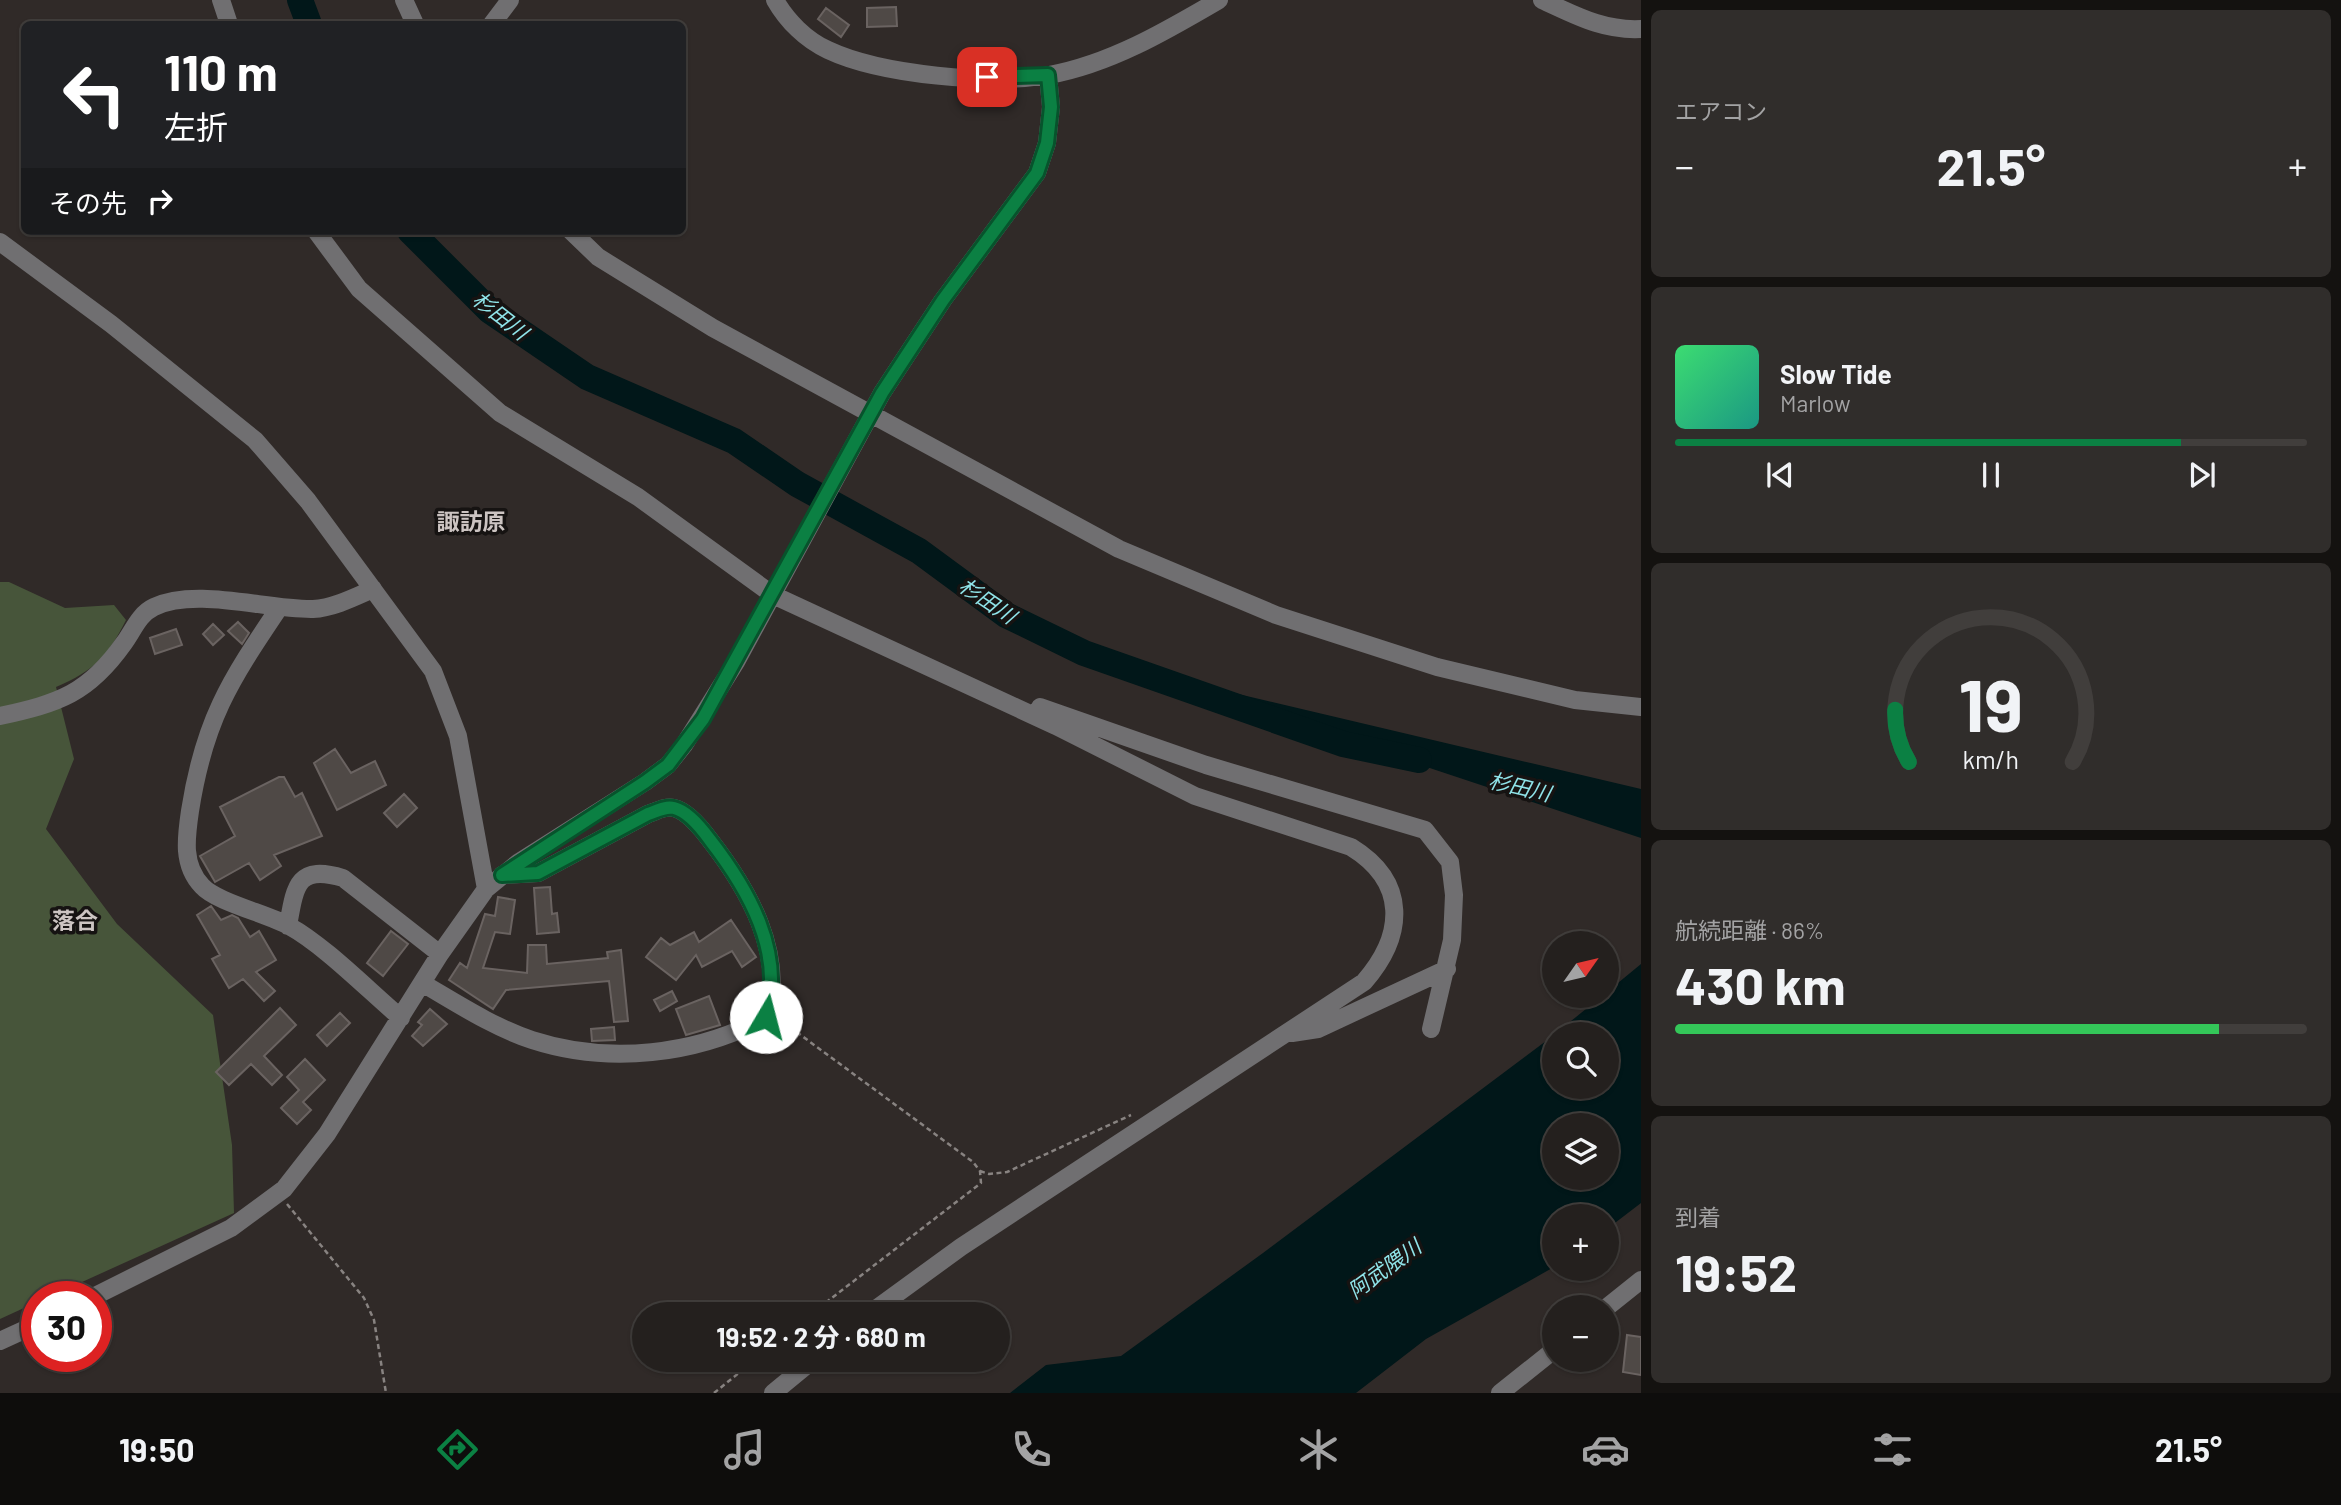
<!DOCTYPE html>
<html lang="ja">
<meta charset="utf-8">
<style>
:root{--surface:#24201e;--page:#302d2b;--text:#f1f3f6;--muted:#a3a3a4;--line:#413e3c;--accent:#0b8043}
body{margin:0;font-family:Barlow,"Noto Sans JP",sans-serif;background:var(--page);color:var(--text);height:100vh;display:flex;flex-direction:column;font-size:26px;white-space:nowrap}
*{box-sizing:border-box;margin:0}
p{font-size:23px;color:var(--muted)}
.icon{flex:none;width:38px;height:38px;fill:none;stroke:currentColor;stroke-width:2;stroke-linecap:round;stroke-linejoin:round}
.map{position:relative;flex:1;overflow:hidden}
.panel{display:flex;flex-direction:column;gap:10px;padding:10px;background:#141210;width:700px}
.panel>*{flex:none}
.guide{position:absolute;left:21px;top:21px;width:665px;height:214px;border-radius:10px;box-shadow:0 2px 5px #0004,0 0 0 2px var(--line);background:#202124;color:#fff;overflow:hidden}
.needle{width:46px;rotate:56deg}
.buttons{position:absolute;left:1542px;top:931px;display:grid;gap:14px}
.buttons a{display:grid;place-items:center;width:77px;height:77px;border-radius:50%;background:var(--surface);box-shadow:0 2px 5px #0004,0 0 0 2px var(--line);font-size:35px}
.speed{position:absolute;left:21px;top:1281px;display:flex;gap:14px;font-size:35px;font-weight:700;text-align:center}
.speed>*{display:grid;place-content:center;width:91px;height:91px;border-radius:50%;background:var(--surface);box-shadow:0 2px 5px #0004,0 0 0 2px var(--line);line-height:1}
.speed .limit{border:10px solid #d22;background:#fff;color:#111}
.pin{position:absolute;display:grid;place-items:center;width:60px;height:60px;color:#fff;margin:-30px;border-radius:14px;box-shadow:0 4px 10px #0006}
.me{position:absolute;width:77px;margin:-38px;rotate:8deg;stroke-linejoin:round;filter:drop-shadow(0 0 5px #0008)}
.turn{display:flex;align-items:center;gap:24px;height:147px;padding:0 28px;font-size:32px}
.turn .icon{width:91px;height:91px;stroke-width:2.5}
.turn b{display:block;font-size:49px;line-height:60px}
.then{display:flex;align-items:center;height:66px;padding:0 28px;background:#0003;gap:14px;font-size:26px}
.big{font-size:52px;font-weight:700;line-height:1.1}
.panel .widget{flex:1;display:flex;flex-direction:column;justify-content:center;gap:10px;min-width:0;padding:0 24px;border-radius:10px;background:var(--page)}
.panel .dial{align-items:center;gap:0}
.dial svg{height:182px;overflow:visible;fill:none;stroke:var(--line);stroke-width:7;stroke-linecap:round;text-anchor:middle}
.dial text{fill:var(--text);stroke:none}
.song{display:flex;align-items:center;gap:21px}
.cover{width:84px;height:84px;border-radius:10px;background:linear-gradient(135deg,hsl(140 70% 55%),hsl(170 70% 35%))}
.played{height:7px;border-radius:4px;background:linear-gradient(90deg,var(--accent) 80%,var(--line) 80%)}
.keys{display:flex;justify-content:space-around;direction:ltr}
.heat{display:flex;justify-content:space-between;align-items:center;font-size:38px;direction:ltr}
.charge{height:10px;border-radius:5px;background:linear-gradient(90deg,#34c759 86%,var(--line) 0)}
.trip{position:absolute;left:632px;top:1302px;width:378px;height:70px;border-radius:35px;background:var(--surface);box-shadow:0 2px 5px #0004,0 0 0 2px var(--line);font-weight:700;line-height:70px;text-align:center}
.tab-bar{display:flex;height:112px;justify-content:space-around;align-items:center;background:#0e0d0c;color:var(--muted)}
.tab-bar .icon{width:49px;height:49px}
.tab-bar .selected{color:var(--accent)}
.tab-bar b{font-size:32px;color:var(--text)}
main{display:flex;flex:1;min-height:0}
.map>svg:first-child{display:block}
.green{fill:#47553a}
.water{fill:#011719;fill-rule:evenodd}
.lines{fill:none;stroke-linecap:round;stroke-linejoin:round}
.river{stroke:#011719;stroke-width:26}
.building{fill:#4f4946;stroke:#6a6361;stroke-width:2}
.path{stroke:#888381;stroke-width:2.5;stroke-dasharray:5 3.5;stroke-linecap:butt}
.minor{stroke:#706f71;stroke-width:18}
.route-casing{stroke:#07532c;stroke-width:18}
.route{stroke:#0b8043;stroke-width:12}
.labels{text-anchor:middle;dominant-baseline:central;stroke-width:7;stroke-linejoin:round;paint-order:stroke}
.water-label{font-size:21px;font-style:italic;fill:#90e4e9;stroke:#161312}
.quarter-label{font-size:23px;font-weight:bold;fill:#ccc4c2;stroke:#161312}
</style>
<main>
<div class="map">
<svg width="1641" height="1393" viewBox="0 0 1641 1393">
<rect width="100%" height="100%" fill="#302a28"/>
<path class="green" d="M0 582H9L65 608 114 605 126 620C108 656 94 671 56 687L74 759 46 829 117 924 213 1015 232 1145 234 1213 49 1297H37V1302L0 1319Z"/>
<path class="water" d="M1128 668 1641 789V838Z
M1641 964V1203L1607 1229 1606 1216H1554V1267L1426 1339 1356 1393H1010L1046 1365 1121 1356 1263 1253 1554 1035V1087H1606V1034H1555L1602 996H1606L1607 992ZM1554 1125H1606V1178H1554Z"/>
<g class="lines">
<path class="river" d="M300 0 309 24
M410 231 490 311 587 377 734 441 797 484 919 551 1006 615 1084 653 1343 744 1419 760"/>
</g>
<path class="building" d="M896 7 897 26 867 27V8Z
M826 8 849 25 841 37 818 19Z
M238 622 249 633 242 644 228 631Z
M213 624 224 635 213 645 203 634Z
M176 629 182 645 155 654 150 638Z
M335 749 351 773 375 761 386 785 337 810 314 763Z
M279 777H284L295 797 302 793 322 836 274 855 281 866 260 880 249 863 215 882 200 856 235 836 220 807Z
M404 794 417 808 397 827 384 813Z
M550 887 552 914 557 913 559 932 537 934 534 888Z
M498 897 515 900 510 934 495 932 483 968 527 973 528 945H546L547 964 608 958 607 952 621 950 628 1021 614 1022 609 981 506 990 493 1009 449 980 460 963 467 968 485 914 495 916Z
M211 906 221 920 232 915 238 918 250 937 259 931 276 960 256 972 275 991 264 1001 243 979 229 988 212 959 220 955 197 915Z
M731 920 756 957 742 967 732 951 702 967 696 955 676 980 646 957 661 938 670 945 694 932 699 942Z
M391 931 408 944 383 976 367 963Z
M672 991 677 1001 660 1011 654 1000Z
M709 996 720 1025 686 1035 676 1009Z
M280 1008 296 1025 264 1056 282 1075 272 1085 251 1064 229 1085 216 1072Z
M430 1009 447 1024 423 1046 412 1036 422 1025 418 1022Z
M340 1013 350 1023 327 1046 317 1035Z
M614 1027 615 1040 592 1041 591 1029Z
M305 1059 325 1080 303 1102 311 1110 297 1124 281 1108 299 1090 287 1077Z
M1627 1335 1641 1337V1375L1623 1372Z"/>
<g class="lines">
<path class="path" d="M783 1022 973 1162 980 1171 981 1183 811 1314
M980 1171 989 1174 1007 1172 1131 1115
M287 1204 364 1298 374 1320 386 1393
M714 1393 755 1360"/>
<path class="minor" d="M221 0 229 24
M404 0 415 24
M775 0C787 21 806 40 828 50 881 75 992 85 1049 75 1110 64 1166 31 1219 0
M1542 0C1575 15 1603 31 1641 29
M492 24 510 0
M316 231 359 289 500 413 638 497 773 595 1056 726 1195 796 1351 847C1408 882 1405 935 1364 982L961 1247 869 1314
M571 231 598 257 713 328 1119 549 1276 615 1437 667 1575 700 1641 707
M0 242 111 324 255 440 308 501 433 671 458 736 486 889
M279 608C229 682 204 721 190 811 186 838 182 865 202 886 216 902 268 914 289 926 324 945 369 991 401 1018
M1040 707 1206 765 1425 830 1450 862 1454 895 1452 940 1431 1029
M0 716C59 703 88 694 124 643 133 631 139 614 154 607 196 587 267 610 313 609 333 608 355 597 373 589
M288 926C295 886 297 864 343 878L440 954
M422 983C458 1004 493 1027 532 1040 609 1065 696 1055 767 1017 785 952 748 889 710 840 702 829 687 811 674 808 665 806 657 811 648 814L538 873 502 875
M1292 1033 1318 1029 1447 969
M93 1297 231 1228 284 1189 327 1134 440 954 486 889 519 862 645 782 668 765 684 745 736 662 882 393 943 300 1037 173 1047 143 1051 107 1048 75
M1606 1308 1641 1280
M0 1341 37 1324
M773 1393 813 1360
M1500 1393 1554 1350"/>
</g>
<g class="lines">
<defs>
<path id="route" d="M766 1017C785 952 748 889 710 840 702 829 687 811 674 808 665 806 657 811 648 814L538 873 502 875 645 782 668 765 703 719 882 393 943 300 1037 173 1047 143 1051 107 1048 75 987 77"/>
</defs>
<use href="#route" class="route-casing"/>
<use href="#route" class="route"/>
</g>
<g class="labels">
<g class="water-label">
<text transform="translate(501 315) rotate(38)">杉田川</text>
<text transform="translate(988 600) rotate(34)">杉田川</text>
<text transform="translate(1520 786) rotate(13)">杉田川</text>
<text transform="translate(1384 1268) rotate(-36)">阿武隈川</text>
</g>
<g class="quarter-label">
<text x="471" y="521">諏訪原</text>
<text x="75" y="920">落合</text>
</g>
</g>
</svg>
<div class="buttons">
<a><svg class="needle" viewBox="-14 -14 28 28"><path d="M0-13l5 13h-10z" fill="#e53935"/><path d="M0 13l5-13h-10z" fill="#a3a3a4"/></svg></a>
<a><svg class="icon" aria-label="search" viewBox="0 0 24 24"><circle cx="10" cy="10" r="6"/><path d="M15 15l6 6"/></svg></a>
<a><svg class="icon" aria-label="layers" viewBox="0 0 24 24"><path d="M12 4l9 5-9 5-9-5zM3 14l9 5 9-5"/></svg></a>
<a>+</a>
<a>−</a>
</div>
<div class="speed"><div class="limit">30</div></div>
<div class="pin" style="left:987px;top:77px;background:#d93025"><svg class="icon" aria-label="arrive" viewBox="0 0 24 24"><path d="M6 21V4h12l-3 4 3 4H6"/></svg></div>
<svg class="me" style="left:766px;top:1017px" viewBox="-20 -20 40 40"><circle r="19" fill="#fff"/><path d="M0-13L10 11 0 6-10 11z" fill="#0b8043"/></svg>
<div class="trip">19:52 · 2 分 · 680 m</div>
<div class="guide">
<div class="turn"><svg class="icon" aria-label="left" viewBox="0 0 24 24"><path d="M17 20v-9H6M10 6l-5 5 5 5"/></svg><div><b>110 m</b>左折</div></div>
<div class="then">その先<svg class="icon" aria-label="right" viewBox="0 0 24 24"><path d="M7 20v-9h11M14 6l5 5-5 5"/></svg></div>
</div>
</div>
<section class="panel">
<div class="widget"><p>エアコン</p>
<div class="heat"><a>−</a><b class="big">21.5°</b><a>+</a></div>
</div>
<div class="widget">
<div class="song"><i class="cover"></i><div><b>Slow Tide</b><p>Marlow</p></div></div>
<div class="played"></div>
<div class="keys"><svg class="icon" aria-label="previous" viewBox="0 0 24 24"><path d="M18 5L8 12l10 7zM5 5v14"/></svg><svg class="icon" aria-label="pause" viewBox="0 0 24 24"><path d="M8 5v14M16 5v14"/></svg><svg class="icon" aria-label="next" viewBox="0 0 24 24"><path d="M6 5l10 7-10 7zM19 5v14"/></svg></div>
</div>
<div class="widget dial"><svg viewBox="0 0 100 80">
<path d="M14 69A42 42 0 1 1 86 69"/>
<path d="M14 69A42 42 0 0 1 8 46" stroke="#0b8043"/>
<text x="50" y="56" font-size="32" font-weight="700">19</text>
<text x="50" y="72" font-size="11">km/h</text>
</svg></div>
<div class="widget"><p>航続距離 · 86%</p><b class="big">430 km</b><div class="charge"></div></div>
<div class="widget"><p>到着</p><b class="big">19:52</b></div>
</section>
</main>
<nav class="tab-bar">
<b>19:50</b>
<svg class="icon selected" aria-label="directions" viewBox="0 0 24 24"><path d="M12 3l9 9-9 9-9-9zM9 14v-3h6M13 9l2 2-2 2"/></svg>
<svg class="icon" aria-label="music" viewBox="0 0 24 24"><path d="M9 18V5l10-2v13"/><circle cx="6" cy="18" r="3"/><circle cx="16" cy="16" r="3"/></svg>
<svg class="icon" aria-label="phone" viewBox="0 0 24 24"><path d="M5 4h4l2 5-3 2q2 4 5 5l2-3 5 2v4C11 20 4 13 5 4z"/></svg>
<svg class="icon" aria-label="climate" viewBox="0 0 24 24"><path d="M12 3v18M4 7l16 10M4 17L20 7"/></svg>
<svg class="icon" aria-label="car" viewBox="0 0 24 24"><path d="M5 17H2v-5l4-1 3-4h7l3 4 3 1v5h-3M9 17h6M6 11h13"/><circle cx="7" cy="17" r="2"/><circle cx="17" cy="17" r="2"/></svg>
<svg class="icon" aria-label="filters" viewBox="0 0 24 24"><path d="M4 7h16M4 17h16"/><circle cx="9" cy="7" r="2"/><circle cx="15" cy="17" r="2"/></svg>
<b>21.5°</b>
</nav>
